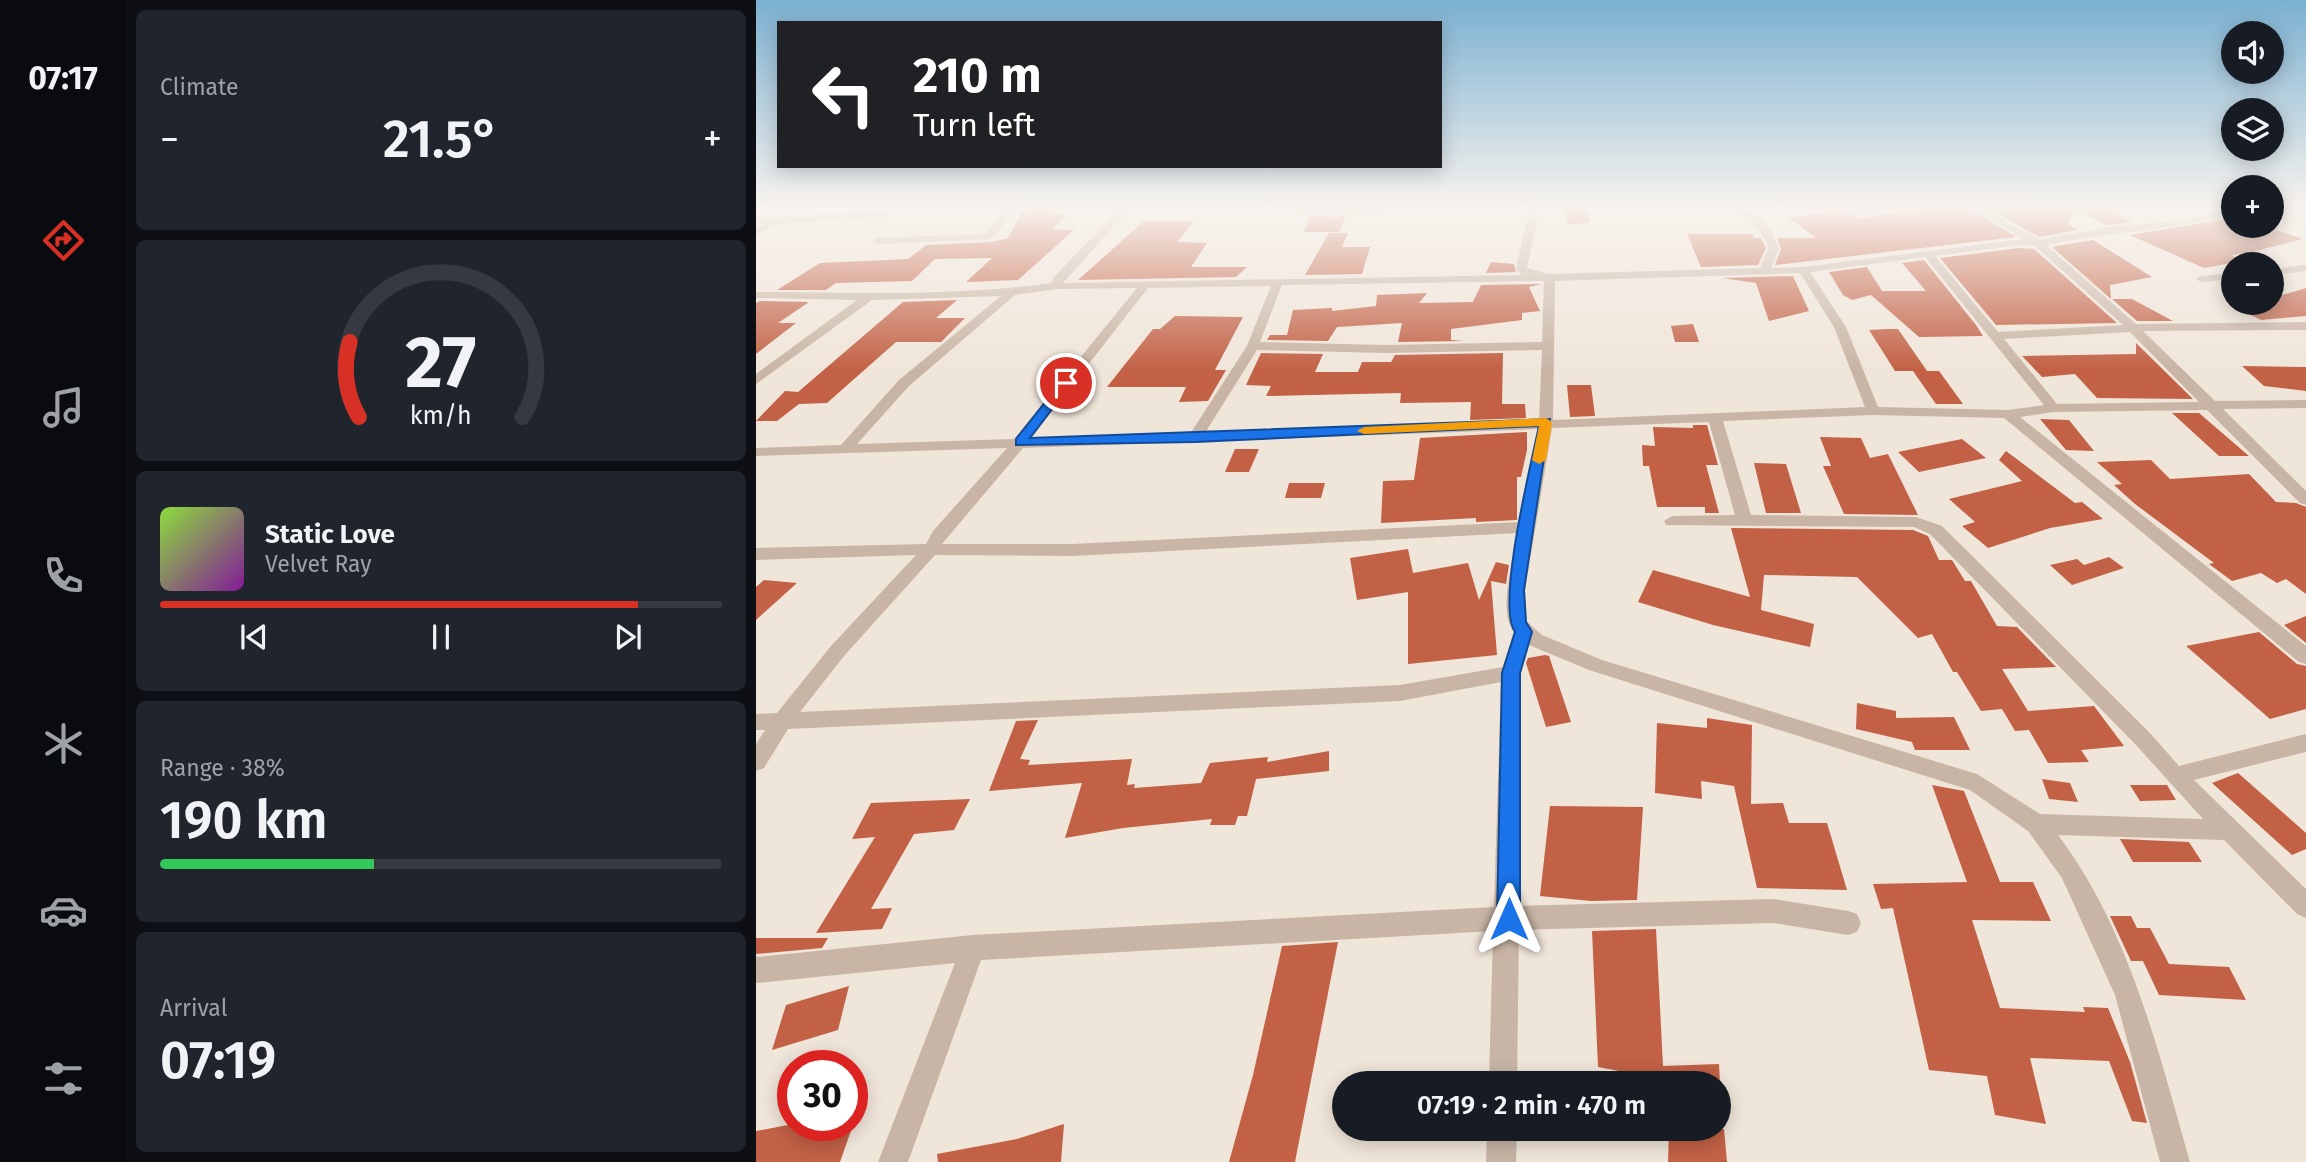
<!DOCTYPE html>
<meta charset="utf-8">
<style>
:root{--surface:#171b24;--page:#20242c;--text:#f1f3f6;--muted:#9ea1a6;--line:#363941;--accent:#d93025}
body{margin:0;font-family:"Fira Sans",sans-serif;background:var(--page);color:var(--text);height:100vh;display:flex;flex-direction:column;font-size:26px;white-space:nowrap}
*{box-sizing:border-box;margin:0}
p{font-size:23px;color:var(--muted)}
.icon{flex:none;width:38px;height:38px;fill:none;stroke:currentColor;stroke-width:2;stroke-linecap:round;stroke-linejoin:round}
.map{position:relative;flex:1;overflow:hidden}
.side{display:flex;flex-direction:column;gap:10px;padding:10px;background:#0d0f14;width:630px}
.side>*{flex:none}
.top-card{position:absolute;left:21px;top:21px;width:665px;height:147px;border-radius:0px;box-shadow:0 4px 18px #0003;background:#202124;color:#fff;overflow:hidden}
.controls{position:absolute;left:1465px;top:21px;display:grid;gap:14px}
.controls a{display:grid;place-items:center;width:63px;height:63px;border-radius:50%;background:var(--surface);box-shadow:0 4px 18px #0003;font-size:35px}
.speed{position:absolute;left:21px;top:1050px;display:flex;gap:14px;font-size:35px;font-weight:700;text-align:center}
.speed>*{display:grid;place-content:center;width:91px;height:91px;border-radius:50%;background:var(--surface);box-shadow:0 4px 18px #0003;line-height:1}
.speed .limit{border:10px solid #d22;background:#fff;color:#111}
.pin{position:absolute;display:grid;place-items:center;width:60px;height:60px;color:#fff;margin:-30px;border:4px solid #fff;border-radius:50%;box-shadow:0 2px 7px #0007}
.me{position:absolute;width:77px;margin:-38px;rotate:0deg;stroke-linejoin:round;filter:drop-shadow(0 0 5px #0008)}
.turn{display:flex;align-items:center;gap:24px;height:147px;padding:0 21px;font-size:32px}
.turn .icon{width:91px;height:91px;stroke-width:2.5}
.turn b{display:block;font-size:49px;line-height:60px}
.big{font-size:52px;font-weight:600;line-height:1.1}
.side .widget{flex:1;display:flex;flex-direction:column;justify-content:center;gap:10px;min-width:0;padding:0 24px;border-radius:10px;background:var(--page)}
.side .dial{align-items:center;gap:0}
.dial svg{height:182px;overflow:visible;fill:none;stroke:var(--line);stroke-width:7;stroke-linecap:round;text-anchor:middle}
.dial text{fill:var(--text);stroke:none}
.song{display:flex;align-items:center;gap:21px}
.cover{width:84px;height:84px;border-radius:10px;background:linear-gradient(135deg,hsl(90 70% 55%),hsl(290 70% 35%))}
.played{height:7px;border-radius:4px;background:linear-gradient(90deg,var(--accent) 85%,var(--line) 85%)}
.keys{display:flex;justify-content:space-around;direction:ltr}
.heat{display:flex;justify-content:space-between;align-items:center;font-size:38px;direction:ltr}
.charge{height:10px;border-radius:5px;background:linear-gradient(90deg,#34c759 38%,var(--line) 0)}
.trip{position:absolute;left:576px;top:1071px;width:399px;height:70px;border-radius:35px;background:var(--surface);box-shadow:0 4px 18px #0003;font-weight:600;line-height:70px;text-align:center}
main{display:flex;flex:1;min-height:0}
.dock{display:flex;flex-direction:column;width:126px;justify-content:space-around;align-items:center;background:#090b0e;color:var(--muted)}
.dock .icon{width:49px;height:49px}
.dock .on{color:var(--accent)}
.dock b{font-size:32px;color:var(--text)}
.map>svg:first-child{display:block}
.building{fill:#c26145}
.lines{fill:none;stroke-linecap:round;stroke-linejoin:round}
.minor{fill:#c8b5a5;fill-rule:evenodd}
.route{fill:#1a73e8;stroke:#114b97;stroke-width:2}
.slow{fill:#f59e0b}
</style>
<main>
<nav class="dock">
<b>07:17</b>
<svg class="icon on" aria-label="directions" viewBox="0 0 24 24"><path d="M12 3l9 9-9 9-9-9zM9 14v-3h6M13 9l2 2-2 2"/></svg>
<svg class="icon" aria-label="music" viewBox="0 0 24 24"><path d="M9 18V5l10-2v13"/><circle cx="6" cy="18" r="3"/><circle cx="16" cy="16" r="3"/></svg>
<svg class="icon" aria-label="phone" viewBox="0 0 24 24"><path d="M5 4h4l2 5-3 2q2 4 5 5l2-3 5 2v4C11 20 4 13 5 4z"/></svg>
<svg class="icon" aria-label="climate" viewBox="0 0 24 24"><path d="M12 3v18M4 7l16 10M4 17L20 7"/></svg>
<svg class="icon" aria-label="car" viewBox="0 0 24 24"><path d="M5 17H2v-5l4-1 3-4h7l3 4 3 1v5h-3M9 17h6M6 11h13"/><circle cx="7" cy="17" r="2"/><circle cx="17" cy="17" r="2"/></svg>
<svg class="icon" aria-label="filters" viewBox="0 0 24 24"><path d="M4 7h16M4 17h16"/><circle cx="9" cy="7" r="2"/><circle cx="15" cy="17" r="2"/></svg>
</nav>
<section class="side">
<div class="widget"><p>Climate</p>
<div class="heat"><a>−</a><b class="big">21.5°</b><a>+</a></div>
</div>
<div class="widget dial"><svg viewBox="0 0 100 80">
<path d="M14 69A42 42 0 1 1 86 69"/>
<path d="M14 69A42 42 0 0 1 10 36" stroke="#d93025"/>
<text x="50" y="56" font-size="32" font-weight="700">27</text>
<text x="50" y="72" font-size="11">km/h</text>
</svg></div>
<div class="widget">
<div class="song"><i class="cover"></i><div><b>Static Love</b><p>Velvet Ray</p></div></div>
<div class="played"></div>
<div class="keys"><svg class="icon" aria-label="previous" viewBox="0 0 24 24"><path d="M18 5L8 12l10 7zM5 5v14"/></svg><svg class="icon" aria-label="pause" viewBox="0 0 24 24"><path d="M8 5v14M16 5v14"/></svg><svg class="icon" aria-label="next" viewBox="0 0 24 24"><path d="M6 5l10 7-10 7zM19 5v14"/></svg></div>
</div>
<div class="widget"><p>Range · 38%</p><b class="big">190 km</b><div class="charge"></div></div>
<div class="widget"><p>Arrival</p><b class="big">07:19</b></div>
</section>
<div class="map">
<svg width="1550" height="1162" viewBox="0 0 1550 1162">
<rect width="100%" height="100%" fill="#f0e5d9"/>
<path class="building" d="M806 207H828L834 223 812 224Z
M1170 207H1211L1260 237 1019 265 1025 249 1021 238H1060L1032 217 1091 211 1101 219Z
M1230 207H1352L1376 222 1351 225 1319 210 1311 224 1321 230 1283 237Z
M303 209 297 214H311L296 229 318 230 262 280 210 282 236 258 179 259 156 281 80 283 70 290H21L64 263 152 259 170 245 236 242 252 238 267 210Z
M554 216 580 217 590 216 583 232H548Z
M1477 218V226H1509L1547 239 1492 253 1475 255 1487 261 1448 268 1374 235Z
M388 221H438L421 242 451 243 435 267H491L480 277 322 280Z
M573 233H592L586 247H614L606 274 549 275Z
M931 234H996L998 238H1005L1010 248 1002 265 945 267Z
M1337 240 1396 277 1354 285 1355 299 1296 247Z
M1263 248 1278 249 1361 323 1240 325 1184 258Z
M1168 260 1220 325 1227 336 1163 337 1115 295 1096 300 1087 295 1073 272 1111 267 1126 291H1170L1146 263Z
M735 262 758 264 760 272 730 273Z
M1037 276 1053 311 1013 321 1000 283 966 278Z
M785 284 773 287 784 311 766 313V320L695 329V340L707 341 642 342 646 323 581 327 572 341 511 340 514 335H531L537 310 576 308V311L620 306 621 295 671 293 663 303 717 302 725 285Z
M1550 288V316L1505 320 1481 308 1516 303V298Z
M1356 299H1376L1417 321H1381Z
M201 300 180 318H209L185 342H140L71 403 43 404 21 421H0L29 391 42 392 147 302Z
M4 301 53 302 22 323H40L0 354V303Z
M419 316 487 317 459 370H470L452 401 423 402 430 387H351L397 329H404Z
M937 324 943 342H919L915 326Z
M1131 329H1142L1171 371H1139L1113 330Z
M1380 343 1437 399 1341 398 1319 374 1286 377 1266 356 1380 354Z
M505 353 567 354 559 372H602L606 362H635L639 355 747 353 746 404H769L770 418 714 420 715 402 644 403 645 393 510 396 515 386 490 385Z
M1486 366 1550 367V391L1508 386Z
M1157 371H1183L1207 404H1180Z
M811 385H835L839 416 814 417Z
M1416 413H1443L1493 456H1463Z
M1284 419 1313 420 1338 451 1310 450Z
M937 425H951L962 465H950L963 513H949V507H901L893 466H887L886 445 899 446 897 427 937 428Z
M771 432V450L765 477H761V520L720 522V518L625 523 627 481 658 480 664 438Z
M1064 437 1105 438 1114 458 1132 454 1162 515 1088 514 1067 466H1075Z
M1206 439 1230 458 1163 472 1142 452Z
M479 449H503L493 472H469Z
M1250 451 1319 503 1326 502 1347 519 1294 528 1232 548 1206 526 1219 522 1193 499 1266 481 1243 460Z
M1395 460 1414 479 1493 474 1520 502 1540 503 1550 507V594L1530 579 1521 583 1505 573 1476 581 1453 564 1458 563 1379 504 1358 485 1366 484 1341 462Z
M998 463 1030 464 1045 513H1010Z
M533 483H569L565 498H529Z
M975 528 1157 530 1172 536 1183 560H1196L1209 581H1215L1241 626 1261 627 1300 667 1246 669 1272 711 1338 706 1368 746 1325 750 1333 762 1292 763 1273 730 1259 731 1246 709 1225 711 1201 672H1197L1176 634 1162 638 1101 577 1008 575 1005 610 1058 624 1054 647 957 625 882 602 897 570 994 597Z
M652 549 657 573 712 563 723 600 740 562 753 565 750 584 735 581 741 655 652 664V592L601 600 594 558Z
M1353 557 1368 568 1316 585 1294 565 1321 559 1328 565Z
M8 580 41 583 0 620V587Z
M1550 616V643L1528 625Z
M1503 632 1541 664 1550 666V709L1514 719 1430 646Z
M789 655 793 656 815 722 790 727 770 663 772 658Z
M1101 703 1140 711V718L1198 717 1214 750H1159L1156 742 1100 729Z
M951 718 996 725 995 804 1027 803 1033 823H1071L1091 890 1001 888 978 786 945 781 946 799 899 793 901 723 951 728Z
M282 720 264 759 274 760 272 765 376 759 371 785 379 784 378 788 445 783 454 763 512 757 511 762 573 751V771L500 779 491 816H482L479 825H454L456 819 367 828 309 838 326 783 233 791 260 721Z
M1482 773 1550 833V849L1536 855 1456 783Z
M1286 779 1314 783 1322 802 1293 799Z
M1176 785 1208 791 1244 882H1277L1295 921 1216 920 1244 1008 1329 1012 1327 1007 1352 1008 1374 1062 1391 1123 1376 1121 1353 1061 1274 1058 1290 1124 1239 1115 1231 1076 1173 1070 1137 908 1125 909 1117 884 1211 882Z
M1374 785H1411L1420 800 1384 801Z
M214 799 198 830 158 834 115 909 136 908 126 929 60 933 119 837 96 839 115 803Z
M794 806 887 807 881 900 835 901 784 896Z
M1364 839 1433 842 1446 862H1377Z
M1354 916H1375L1381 928H1394L1413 964 1473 967 1490 1000 1403 995 1387 961H1375Z
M900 929 907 1066 963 1064 964 1083H914L915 1081 842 1067 836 931Z
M0 938H72L66 948 0 954Z
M582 942 539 1162H473L497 1075 526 946Z
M93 986 82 1030 16 1050 30 1005Z
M308 1124 305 1162H182L181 1154 261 1139Z
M32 1125H97L84 1162H0V1131Z
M913 1129H968L971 1162H912Z"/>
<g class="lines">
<path class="minor" d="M251 207H261L236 239 121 244 116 241 121 238 229 234Z
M365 207H375L307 283 766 275 760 269 774 207H784L771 268 792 274 1004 268 1013 248C1005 228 992 220 977 207 1001 207 1015 228 1023 248L1015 268 1047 267 1268 239 1213 207H1225L1283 240 1352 227 1429 220 1477 209V215C1415 229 1352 233 1290 245L1380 324 1550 322V330L1387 331 1459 401 1550 400V408L1467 409 1550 491V505L1544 503 1451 410 1297 412 1264 417 1550 646V664L1543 662 1248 418 1117 415 967 421 995 515 1160 517 1186 526 1394 733 1423 766 1550 734V752L1438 780 1550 889V918L1541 914 1468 840 1302 835C1373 929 1402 1050 1434 1162H1404L1359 995 1306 878 1272 831 1214 790 833 670 773 645 765 673 763 906 1017 899 1092 911 1101 914 1105 923 1101 932 1092 935 1017 923 763 930 761 1083H733L737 931 225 960 152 1162H122L199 963 0 983V957L217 935 738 907 745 682 644 701 32 729 8 768 0 771V744L9 730H0V714L21 713 75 646 160 555 0 560V548L170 544 177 531 251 448 0 456V448L85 445 143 380 245 296 116 300 0 384V374L101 300 0 298V292C98 293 198 296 296 283L298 277ZM1263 245 1279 246 1367 325 1242 332 1179 256ZM1169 257 1288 405 1252 410 1122 407 1090 327 1054 272ZM1044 273 1078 327 1109 407 797 420 799 281ZM788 281 786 342 630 345 504 342 526 285ZM515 286 491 346 434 434 274 439 392 288ZM381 288 258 439 101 444 153 386 259 295 301 289ZM1374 332 1443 402 1301 404 1248 339ZM501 350 630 353 786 350 783 420 449 433ZM953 422 979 515 916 516 908 521 910 525 1158 527 1174 534 1380 745 1447 819 1284 814 1221 774 846 660 786 635 770 621 769 590 796 428ZM782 429 764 522 316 544H186L267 448ZM762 533C758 556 741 614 758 631L747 667 644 685 44 712 88 656 179 555 316 556Z
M455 207H760L755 210 580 214 460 210Z
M1126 207H1150L1101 216 1096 213Z
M132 211 135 212V216L20 224 0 235V228L7 224H0V218Z
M1550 265V271L1516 275V269Z
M1477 273V279L1445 282 1440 279 1445 276Z
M731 1129H761L760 1162H730Z"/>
</g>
<linearGradient id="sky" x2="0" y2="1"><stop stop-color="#7bb0d0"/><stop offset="0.56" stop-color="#f8f3ee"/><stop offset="1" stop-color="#f8f3ee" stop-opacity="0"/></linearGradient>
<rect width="1550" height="370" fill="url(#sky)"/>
<path class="route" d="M310 380 316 383 274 438 794 419 768 590 770 622 776 632 764 673V919L761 926 753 930 745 926 741 919 746 673 759 632C740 605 775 464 783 426L439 442 260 445V439L306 381Z"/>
<path class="slow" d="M790 418 796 422 790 460 783 464 776 460 783 426 608 434 601 431 608 427Z"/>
</svg>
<div class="controls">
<a><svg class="icon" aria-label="sound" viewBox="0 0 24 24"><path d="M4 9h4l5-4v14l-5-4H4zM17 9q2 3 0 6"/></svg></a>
<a><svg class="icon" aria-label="layers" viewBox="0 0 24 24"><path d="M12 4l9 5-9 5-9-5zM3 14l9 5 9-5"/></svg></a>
<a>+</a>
<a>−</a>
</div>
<div class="speed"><div class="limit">30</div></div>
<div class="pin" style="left:310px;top:383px;background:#d93025"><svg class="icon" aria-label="arrive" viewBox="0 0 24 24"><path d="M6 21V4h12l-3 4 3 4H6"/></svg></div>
<svg class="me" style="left:753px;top:919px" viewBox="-20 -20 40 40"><path d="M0-17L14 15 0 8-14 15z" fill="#1a73e8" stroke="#fff" stroke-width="4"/></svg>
<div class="trip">07:19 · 2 min · 470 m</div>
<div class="top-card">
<div class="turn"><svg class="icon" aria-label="left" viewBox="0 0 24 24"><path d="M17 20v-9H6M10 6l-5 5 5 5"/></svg><div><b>210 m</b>Turn left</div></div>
</div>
</div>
</main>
